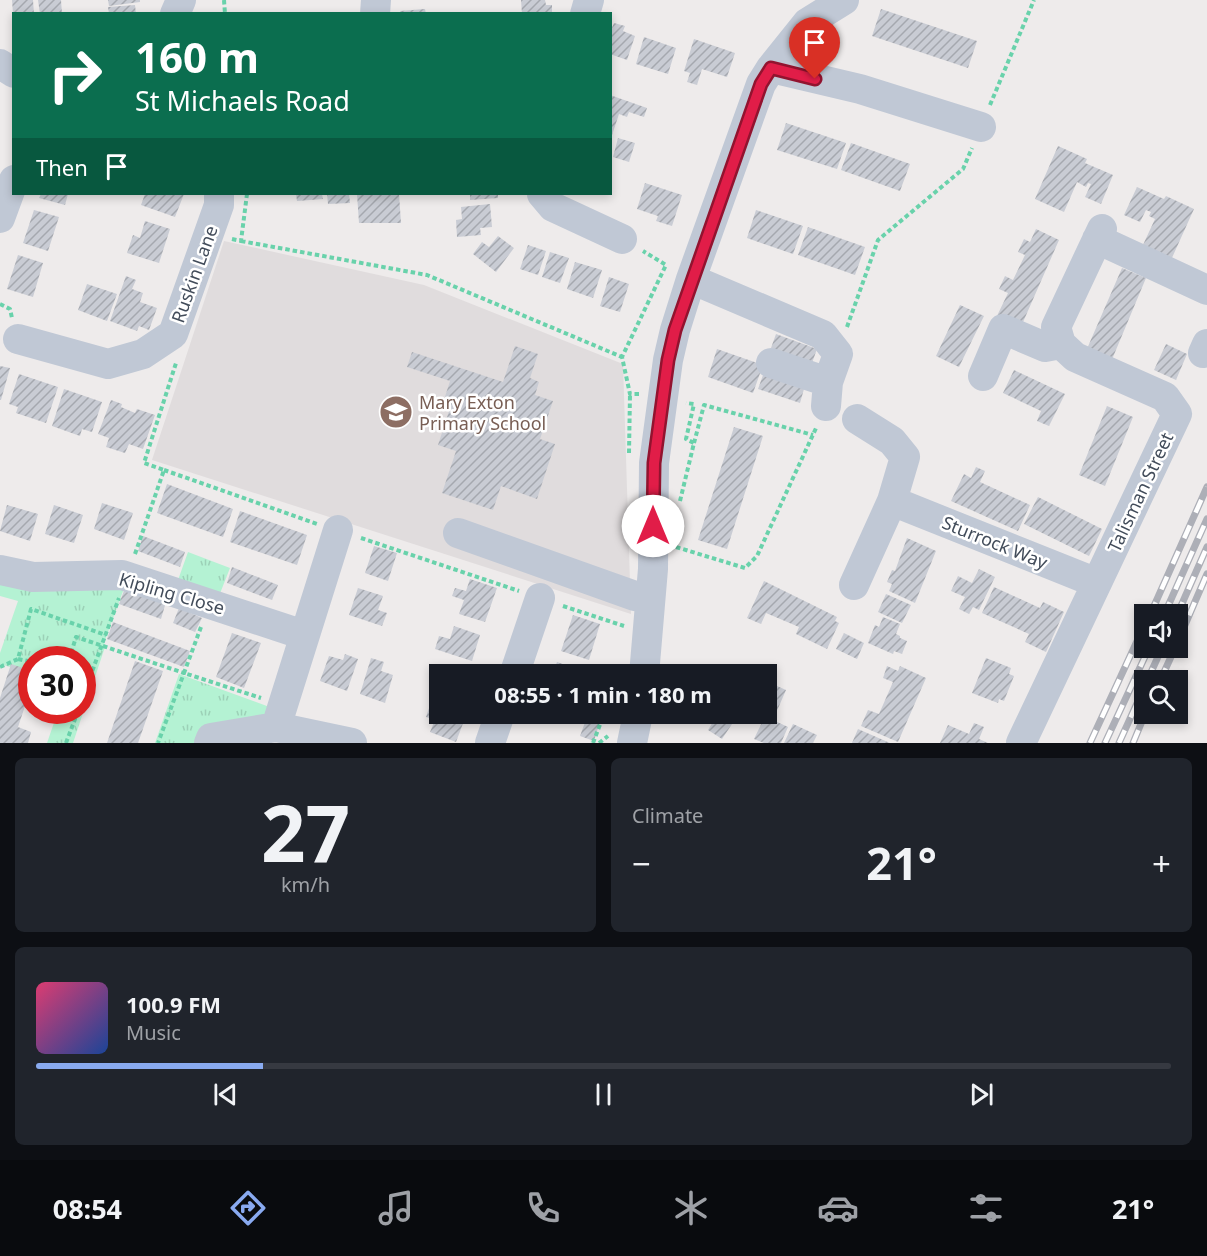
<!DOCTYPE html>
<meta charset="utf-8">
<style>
:root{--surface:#171b24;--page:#20242c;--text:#f1f3f6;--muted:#9ea1a6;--line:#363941;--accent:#89aaf0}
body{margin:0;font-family:"Noto Sans",sans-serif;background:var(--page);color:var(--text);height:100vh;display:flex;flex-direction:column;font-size:22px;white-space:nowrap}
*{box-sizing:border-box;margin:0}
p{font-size:20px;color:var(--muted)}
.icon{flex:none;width:33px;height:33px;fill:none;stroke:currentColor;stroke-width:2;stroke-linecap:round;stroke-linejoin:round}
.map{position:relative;height:743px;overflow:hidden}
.panel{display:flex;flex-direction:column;gap:15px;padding:15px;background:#0d0f14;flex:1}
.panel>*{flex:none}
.guide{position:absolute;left:12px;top:12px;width:600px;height:183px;border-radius:0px;box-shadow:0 3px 9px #0003;background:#0b6e4f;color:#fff;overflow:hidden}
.fabs{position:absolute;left:1134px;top:604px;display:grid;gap:12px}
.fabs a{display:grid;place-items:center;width:54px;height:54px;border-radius:0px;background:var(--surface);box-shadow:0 3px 9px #0003;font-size:30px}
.speed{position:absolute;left:18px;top:646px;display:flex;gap:12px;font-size:30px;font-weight:700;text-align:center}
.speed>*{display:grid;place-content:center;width:78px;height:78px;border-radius:50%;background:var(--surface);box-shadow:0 3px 9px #0003;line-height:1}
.speed .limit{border:9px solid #d22;background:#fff;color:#111}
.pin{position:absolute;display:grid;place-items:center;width:51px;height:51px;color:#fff;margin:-62px -26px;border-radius:50% 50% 50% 0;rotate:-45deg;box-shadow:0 0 6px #0007}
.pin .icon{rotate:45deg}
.me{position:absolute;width:66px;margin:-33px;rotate:0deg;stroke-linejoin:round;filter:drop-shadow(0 0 4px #0008)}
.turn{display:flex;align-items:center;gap:21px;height:126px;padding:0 24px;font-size:27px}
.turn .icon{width:78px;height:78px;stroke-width:2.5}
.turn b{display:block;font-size:42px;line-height:51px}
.then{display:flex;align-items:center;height:57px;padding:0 24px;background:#0003;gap:12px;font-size:22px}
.big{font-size:45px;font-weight:700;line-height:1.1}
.panel .widget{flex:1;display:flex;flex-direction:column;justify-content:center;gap:9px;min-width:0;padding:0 21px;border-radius:9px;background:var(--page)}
.panel .dial{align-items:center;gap:0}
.dial b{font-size:78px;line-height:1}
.song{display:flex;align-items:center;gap:18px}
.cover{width:72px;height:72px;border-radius:9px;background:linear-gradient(135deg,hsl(340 70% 55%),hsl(220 70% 35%))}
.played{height:6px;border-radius:3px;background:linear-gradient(90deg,var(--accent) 20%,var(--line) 20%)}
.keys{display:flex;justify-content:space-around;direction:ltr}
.heat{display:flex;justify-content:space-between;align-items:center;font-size:33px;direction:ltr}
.panel .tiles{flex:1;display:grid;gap:15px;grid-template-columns:1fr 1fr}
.widget:last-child{grid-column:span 2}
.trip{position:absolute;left:429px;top:664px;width:348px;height:60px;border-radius:0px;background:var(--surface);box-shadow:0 3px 9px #0003;font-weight:700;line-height:60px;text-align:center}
.tab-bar{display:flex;height:96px;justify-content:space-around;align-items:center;background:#090b0e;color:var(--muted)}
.tab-bar .icon{width:42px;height:42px}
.tab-bar .selected{color:var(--accent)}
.tab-bar b{font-size:27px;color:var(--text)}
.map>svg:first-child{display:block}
.education{fill:#e0dcdd}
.grass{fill:url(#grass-tufts)}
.building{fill:url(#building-hatch)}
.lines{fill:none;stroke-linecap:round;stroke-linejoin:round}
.path{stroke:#69d2ab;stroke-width:4;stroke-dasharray:4.5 3;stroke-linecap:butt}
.minor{stroke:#c0c8d5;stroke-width:30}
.rail-casing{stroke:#adafb7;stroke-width:7}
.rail{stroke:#fff;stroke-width:4.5;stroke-dasharray:14;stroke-linecap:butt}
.route-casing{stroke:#92132f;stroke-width:15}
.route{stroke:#e11d48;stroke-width:10}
.labels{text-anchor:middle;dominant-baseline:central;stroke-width:5;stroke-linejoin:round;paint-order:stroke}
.street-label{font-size:18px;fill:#424c5a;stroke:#fff}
.education-label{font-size:18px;fill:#785e54;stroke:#fff;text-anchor:start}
</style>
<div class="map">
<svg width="1207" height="743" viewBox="0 0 1207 743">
<defs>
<pattern id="grass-tufts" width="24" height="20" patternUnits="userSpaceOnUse" patternTransform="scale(1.5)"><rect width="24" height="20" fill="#b4f2d3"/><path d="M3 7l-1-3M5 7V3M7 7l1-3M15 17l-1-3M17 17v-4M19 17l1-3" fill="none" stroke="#9cd1b7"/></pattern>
<pattern id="building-hatch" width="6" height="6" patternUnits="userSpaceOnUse" patternTransform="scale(1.5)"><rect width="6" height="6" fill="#c9ccd4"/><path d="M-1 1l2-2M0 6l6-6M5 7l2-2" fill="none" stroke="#a5a8af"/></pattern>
</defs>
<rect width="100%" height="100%" fill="#eeebeb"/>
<path class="education" d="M224 241 424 285 623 364 631 614 152 460Z"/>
<path class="grass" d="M188 552 230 568 219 596 178 580Z
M0 577 126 583 104 643 105 647 73 743H47L58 711H82V660H32L31 673 0 664V653L18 601 0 596Z
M179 674 275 709 271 718 201 743H155Z"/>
<path class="building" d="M12 0H33L34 14H13Z
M38 0H61L62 14H40Z
M108 0H140V2L109 6Z
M521 0H545L546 5H552V14H522Z
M135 5 136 14H109L108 7Z
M425 9 426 14H401L400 11Z
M881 9 977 41 968 68 872 36Z
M614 23 625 26 623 31 635 36 627 60 610 54V32Z
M644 37 676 48 668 74 636 64Z
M694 39 735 53 727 77 702 69 697 85 687 82 690 73 684 71Z
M610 95 647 108 644 117 629 112 627 117 619 114 611 138Z
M786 123 846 143 837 169 777 150Z
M618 138 635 143 629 162 613 157Z
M851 143 910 164 900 191 841 170Z
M1058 146 1087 159 1085 163 1113 175 1101 204 1085 197 1091 184 1088 183 1086 187 1077 182 1064 212 1035 199Z
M645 183 682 195 672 226 656 221 658 216 637 209Z
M1137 187 1164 199 1166 196 1194 209 1171 260 1142 247 1155 219 1149 216 1151 212 1146 210 1140 222 1124 215Z
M41 194H68L65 205 39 198Z
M145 194H184L175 217 141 205Z
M296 194H322L323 199 297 201Z
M327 194H349L350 203 328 204Z
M357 194H399L401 223H359Z
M470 194H498V198L470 200Z
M490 204 492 227 480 228 481 235 457 237 456 220 462 219 461 207Z
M34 210 59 217 48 251 23 243Z
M756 210 803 226 793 254 747 238Z
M145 221 170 229 159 263 127 253 133 235 140 238Z
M808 227 865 247 855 275 798 255Z
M1036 229 1059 240 1020 329 996 318 1008 293 999 289 1005 276 1013 280 1025 255 1018 252 1024 239 1030 242Z
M498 236 514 248 496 272 473 254 482 242 489 247Z
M528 245 546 251 538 275 520 269Z
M550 252 569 258 560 283 542 277Z
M18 255 43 263 33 297 7 289Z
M575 262 602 270 593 298 567 289Z
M1122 268 1146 278 1108 369 1083 358Z
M126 276 136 280 132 289 143 293 140 302 157 308 149 330 139 326 137 331 110 321Z
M609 277 629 284 620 312 600 306Z
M87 284 117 294 107 321 78 310Z
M960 305 984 316 959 367 936 356Z
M776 334 817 349 812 363 771 348Z
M1166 344 1187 354 1176 380 1154 370Z
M515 346 538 354 530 378 539 382 535 395 553 401 540 439 555 444 537 499 501 486 493 510 442 493 456 451 438 445 450 408 442 406 450 381 407 367 412 352 503 382Z
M717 349 763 365 753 393 708 377Z
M0 366 10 368 1 400H0Z
M1014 370 1065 394 1049 426 1037 421 1041 411 1003 393Z
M19 374 58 387 46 423 16 413 18 407 9 404Z
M763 375 804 389 800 403 758 389Z
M64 389 102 402 92 432 82 429 80 436 52 426Z
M111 400 122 404 121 407 135 413 137 409 155 415 143 449 129 444 125 453 106 447 109 438 98 434Z
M1107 406 1133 417 1105 486 1079 475Z
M734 427 763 436 727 549 698 540Z
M976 467 985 471 980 482 1030 505 1018 531 951 501 964 474 971 478Z
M167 484 233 509 223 537 157 513Z
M1038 497 1102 529 1089 556 1024 524Z
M102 503 133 513 124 540 94 529Z
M7 505 38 514 30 541 0 531Z
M54 505 83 515 74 543 45 534Z
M240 511 307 535 297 565 230 542Z
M143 536 185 552 180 567 138 551Z
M907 538 936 551 915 603 889 591 892 584 887 582 892 570 895 571Z
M374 546 397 553 388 581 365 573Z
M232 567 278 585 272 600 227 583Z
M979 569 995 577 979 610 973 607 969 614 959 609 965 597 951 591 958 576 972 583Z
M470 579 497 588 485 622 459 614 464 600 452 596 455 588 466 591Z
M764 581 837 617 835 621 839 623 827 649 796 634 799 627 766 613 761 624 747 618Z
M994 587 1040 608 1043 602 1064 612 1046 652 1025 642 1029 634 982 613Z
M125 588 166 602 161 619 119 604Z
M358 588 383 596 378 610 387 613 382 626 349 615Z
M886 594 911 605 902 623 878 612Z
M179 608 202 618 195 632 173 623Z
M573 615 600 624 589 660 561 651Z
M883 617 900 624 896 634 900 636V638L907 641 902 654 894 651 893 654 868 643 875 625 879 627Z
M113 622 190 651 184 667 107 639Z
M454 626 480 635 472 661 435 649 439 636 450 639Z
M232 633 261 643 244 688 216 677Z
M844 633 864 643 857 659 836 649Z
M345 654 358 659 347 691 320 681 329 656 343 660Z
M371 658 384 662 381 671 393 675 385 703 360 694Z
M986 658 1011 668 1009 674 1014 676 1004 701 999 699 998 703 972 693Z
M135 661 163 671 144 726 138 743H107Z
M557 662 583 671 581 675H552Z
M11 664 32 671V685L18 727 31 732 28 743H0V698Z
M455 664 475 671 473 675H441L444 666 453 670Z
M887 666 898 671 900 666 926 678 898 742 861 726 868 710 879 714 893 682 883 678Z
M768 682 786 690 773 720 788 727 781 743H764L754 739 766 714Z
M430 705 440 708V714H455L465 718 456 742 430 732 435 720 426 717Z
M588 714 601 718 594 741 580 736Z
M725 714H753L748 724Z
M717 715 732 724 722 739 708 730Z
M974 723 984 727 979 739 988 743H940L948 725 969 734Z
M793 724 817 735 813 743H784Z
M858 729 890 743H852Z"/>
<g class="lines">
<path class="path" d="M224 0 225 14
M990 105 1034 0
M232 239 241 241 247 194
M241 241 427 275 622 357
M0 304 10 309 12 318
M847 327 878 240 963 169 972 148
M639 394H630L622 357 666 265 643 251
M694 443 704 405 813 435
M629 453 630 394
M164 470 317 524
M680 501 694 443 686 439 694 404 686 403
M361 538 519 591
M676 547 745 568 757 556 817 426
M135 554 164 470 144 463 176 363
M563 606 624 626
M201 627 184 673 261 698
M18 659 32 662
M69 660 76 637 184 673 158 743
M0 667 18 659 31 609 106 635
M82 699 119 598
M66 743 78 711
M593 743 604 714
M599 743 608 736"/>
<path class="minor" d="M175 14 181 0
M375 14 376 0
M585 14 589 0
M0 64 14 73
M771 68 860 89 981 127
M542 194 553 207 622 239
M0 218 14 180
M1097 239 1207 290
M691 279 823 335 838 354 828 382 826 406
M18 339 108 364 143 354 173 334 219 205V194
M1203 353 1207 344
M771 363 828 382
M983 376 1003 329 1045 347 1061 344
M857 419 892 441 905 457 892 501 1097 583
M458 533 635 596 650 599
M0 570 33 577 122 575 304 635
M854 585 892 501
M514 675 540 598
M644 675 653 569 654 463 668 360 675 330 691 279 761 84 771 68 807 23 844 0
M276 727 338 530
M209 743 211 738 276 727 352 743
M490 743 500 714
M632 743 638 714
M1021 743 1177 414 1165 397 1075 357 1061 344 1056 327 1102 229"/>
<defs>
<path id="rail" d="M1150 615 1207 487
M1164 615 1207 519
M1177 615 1207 547
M1178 641 1207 574
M1147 681 1162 648
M1160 681 1175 648
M1090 743 1144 626
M1105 743 1149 648
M1119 743 1144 688
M1133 743 1145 714"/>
</defs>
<use href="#rail" class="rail-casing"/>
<use href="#rail" class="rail"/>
</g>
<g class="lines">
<defs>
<path id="route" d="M653 526 654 463 668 360 675 330 761 84 771 68 815 79"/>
</defs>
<use href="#route" class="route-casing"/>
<use href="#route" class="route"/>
</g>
<defs>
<symbol id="school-disc" viewBox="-11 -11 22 22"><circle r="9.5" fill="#8d6e63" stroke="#fff"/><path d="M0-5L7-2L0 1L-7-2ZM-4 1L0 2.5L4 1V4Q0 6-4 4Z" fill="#fff"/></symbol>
</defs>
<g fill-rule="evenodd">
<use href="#school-disc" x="377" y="393" width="38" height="38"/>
</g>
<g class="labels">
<g class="street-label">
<text transform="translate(194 274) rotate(-70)">Ruskin Lane</text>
<text transform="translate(1140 492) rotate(-65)">Talisman Street</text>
<text transform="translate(995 542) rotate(22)">Sturrock Way</text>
<text transform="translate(172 593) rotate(16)">Kipling Close</text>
</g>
<g class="education-label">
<text x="419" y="402">Mary Exton<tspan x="419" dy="21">Primary School</tspan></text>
</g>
</g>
</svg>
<div class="fabs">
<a><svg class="icon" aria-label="sound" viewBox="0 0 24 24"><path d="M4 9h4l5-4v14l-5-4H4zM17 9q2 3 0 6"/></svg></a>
<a><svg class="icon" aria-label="search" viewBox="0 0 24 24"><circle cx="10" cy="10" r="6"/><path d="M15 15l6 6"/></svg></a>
</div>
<div class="speed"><div class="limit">30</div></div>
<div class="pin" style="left:815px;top:79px;background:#d93025"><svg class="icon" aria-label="arrive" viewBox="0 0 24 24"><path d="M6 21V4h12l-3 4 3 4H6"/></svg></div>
<svg class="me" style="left:653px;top:526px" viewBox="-20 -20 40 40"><circle r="19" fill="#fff"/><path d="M0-13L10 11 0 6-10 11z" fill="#e11d48"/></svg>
<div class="trip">08:55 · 1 min · 180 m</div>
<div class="guide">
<div class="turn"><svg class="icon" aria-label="right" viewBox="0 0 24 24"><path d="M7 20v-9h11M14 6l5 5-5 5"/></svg><div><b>160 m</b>St Michaels Road</div></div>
<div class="then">Then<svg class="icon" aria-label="arrive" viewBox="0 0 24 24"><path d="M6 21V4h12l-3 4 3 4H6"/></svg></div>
</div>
</div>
<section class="panel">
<div class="tiles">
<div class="widget dial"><b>27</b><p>km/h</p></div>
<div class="widget"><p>Climate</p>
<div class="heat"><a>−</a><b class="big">21°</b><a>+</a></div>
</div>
<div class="widget">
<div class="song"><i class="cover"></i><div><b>100.9 FM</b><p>Music</p></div></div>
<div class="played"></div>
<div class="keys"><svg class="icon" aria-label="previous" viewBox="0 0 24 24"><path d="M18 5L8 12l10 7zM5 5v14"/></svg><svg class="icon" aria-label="pause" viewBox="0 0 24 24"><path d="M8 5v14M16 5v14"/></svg><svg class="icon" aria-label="next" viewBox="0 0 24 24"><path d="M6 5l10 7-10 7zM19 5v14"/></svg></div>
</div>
</div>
</section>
<nav class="tab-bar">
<b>08:54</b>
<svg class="icon selected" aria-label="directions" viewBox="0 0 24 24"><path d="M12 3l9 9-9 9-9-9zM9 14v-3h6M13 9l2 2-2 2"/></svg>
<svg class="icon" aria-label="music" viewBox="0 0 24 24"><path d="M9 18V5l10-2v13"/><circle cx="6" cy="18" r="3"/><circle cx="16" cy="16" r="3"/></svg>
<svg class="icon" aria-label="phone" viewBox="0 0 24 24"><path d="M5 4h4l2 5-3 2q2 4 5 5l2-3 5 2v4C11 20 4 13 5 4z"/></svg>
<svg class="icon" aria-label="climate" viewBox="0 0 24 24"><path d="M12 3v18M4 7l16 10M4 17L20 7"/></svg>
<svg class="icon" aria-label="car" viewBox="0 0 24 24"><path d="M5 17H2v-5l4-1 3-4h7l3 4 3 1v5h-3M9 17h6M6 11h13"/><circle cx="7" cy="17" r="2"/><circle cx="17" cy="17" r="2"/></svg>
<svg class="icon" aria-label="filters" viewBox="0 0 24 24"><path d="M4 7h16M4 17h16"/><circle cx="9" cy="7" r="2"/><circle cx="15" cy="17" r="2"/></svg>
<b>21°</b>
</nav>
